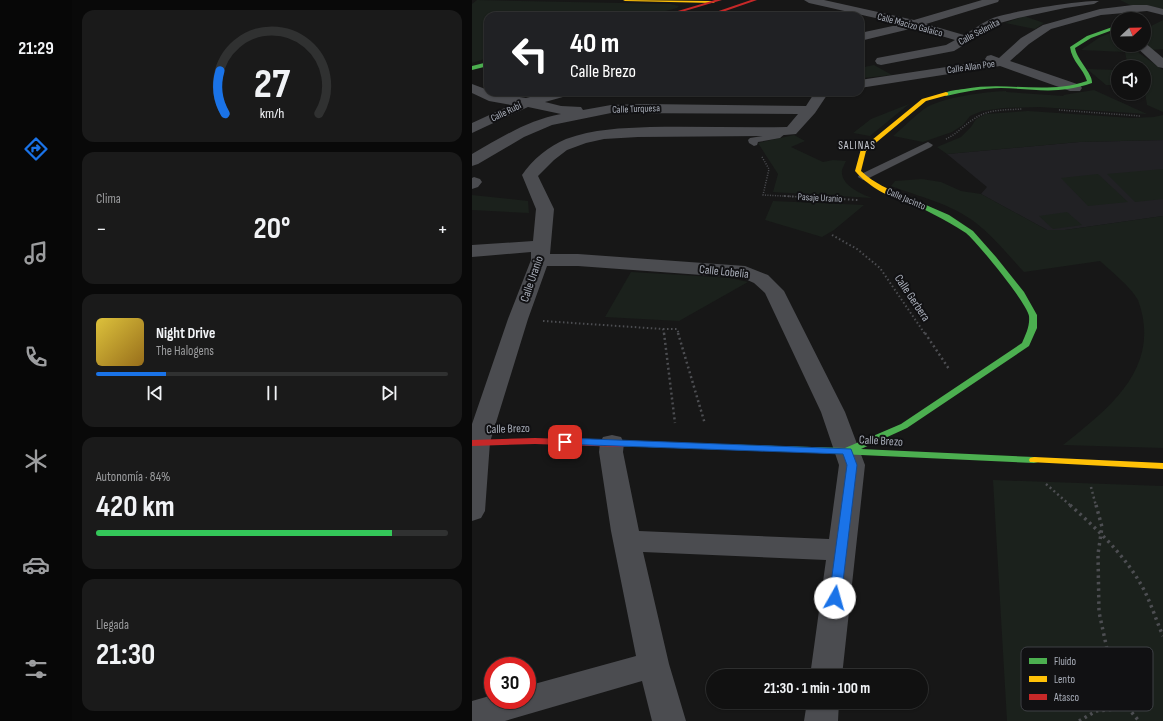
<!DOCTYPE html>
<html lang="es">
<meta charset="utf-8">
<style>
:root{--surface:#111;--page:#1a1a1a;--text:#f1f3f6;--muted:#9c9d9f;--line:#303131;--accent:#1a73e8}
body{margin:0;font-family:"Sofia Sans Condensed",sans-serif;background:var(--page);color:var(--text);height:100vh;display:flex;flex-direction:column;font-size:15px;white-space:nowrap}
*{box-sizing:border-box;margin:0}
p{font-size:13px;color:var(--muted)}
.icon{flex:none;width:22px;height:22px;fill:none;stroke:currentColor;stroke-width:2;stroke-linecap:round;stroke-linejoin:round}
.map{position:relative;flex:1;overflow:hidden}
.sheet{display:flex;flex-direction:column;gap:10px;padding:10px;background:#090909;width:400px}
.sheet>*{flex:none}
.top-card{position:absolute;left:12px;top:12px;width:380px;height:84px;border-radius:12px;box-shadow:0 1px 3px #0004,0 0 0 1px var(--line);background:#202124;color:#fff;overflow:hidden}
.needle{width:26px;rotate:68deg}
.controls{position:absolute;left:639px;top:12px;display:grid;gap:8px}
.controls a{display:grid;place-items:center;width:40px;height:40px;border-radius:50%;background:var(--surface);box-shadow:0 1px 3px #0004,0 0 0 1px var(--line);font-size:20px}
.speed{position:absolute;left:12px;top:657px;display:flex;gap:8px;font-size:20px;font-weight:700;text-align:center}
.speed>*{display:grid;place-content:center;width:52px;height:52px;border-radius:50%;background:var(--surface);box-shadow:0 1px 3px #0004,0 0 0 1px var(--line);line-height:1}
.speed .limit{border:6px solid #d22;background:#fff;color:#111}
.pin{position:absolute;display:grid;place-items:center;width:34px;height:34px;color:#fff;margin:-17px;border-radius:8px;box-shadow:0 2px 6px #0006}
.me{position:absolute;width:44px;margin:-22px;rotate:7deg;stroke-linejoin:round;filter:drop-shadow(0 0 3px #0008)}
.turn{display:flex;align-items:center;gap:14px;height:84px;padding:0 20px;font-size:18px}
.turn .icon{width:52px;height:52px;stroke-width:2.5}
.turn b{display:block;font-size:28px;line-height:34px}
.big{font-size:30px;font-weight:700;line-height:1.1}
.sheet .tile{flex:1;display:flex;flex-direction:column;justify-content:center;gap:6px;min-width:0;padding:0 14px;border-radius:12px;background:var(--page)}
.sheet .dial{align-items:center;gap:0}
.dial svg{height:104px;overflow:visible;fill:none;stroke:var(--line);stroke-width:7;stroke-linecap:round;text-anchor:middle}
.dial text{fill:var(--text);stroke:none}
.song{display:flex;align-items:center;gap:12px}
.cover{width:48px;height:48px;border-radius:6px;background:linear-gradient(135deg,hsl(50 70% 55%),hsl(40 70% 35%))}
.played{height:4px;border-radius:2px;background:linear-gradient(90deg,var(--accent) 20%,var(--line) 20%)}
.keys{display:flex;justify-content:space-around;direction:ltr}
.heat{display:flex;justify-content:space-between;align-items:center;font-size:22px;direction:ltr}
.charge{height:6px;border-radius:3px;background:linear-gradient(90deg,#34c759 84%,var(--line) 0)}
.trip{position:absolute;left:234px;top:669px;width:222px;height:40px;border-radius:20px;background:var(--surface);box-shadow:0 1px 3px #0004,0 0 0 1px var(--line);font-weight:700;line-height:40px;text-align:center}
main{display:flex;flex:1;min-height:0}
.tab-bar{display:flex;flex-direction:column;width:72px;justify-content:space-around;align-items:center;background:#070707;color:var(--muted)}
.tab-bar .icon{width:28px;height:28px}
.tab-bar .active{color:var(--accent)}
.tab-bar b{font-size:18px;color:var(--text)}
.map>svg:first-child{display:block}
.built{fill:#212124}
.green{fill:#1b211c}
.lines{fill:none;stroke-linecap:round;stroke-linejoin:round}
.path-far3{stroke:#4d4e52;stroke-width:1.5;stroke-dasharray:1 1.5;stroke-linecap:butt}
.path-far2{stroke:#4d4e52;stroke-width:2;stroke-dasharray:1.5 2.5;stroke-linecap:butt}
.path-far1{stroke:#4d4e52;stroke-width:2.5;stroke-dasharray:2 3;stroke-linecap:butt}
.path{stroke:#4d4e52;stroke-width:3.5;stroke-dasharray:2.5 4;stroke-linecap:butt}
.lane{fill:#4b4c50;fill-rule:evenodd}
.street{fill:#4b4c50;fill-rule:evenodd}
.fast{fill:#4caf50;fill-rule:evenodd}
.slow{fill:#ffc107;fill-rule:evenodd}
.jam{fill:#c62828;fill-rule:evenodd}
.route{fill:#1a73e8;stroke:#114b97}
.labels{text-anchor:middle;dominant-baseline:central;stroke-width:4;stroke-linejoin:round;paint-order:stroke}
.far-street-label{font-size:10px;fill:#a8adb8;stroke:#111113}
.far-neighbourhood-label{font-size:11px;letter-spacing:1px;fill:#c9ccd4;stroke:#111113}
.street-label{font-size:12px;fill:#a8adb8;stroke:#111113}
.key{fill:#111113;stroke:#3e4045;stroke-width:1}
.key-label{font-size:11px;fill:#a8adb8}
</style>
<main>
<nav class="tab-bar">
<b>21:29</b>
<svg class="icon active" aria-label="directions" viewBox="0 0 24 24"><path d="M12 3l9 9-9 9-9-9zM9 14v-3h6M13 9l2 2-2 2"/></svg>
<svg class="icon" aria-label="music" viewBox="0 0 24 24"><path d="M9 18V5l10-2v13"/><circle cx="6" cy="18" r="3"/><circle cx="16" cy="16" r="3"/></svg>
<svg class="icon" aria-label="phone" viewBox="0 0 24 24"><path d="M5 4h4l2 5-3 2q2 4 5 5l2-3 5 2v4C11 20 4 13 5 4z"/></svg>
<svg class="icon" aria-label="climate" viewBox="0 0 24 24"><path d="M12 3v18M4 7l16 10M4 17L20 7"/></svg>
<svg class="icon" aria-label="car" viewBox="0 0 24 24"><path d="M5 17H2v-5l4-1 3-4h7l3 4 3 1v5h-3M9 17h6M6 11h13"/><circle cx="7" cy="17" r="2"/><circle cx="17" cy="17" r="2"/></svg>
<svg class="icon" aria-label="filters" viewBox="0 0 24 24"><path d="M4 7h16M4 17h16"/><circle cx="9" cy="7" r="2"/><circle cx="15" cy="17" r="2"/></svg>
</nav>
<section class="sheet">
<div class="tile dial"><svg viewBox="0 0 100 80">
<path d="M14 69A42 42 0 1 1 86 69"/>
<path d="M14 69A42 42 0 0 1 10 36" stroke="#1a73e8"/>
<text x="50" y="56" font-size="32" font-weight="700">27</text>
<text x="50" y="72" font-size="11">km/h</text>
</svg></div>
<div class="tile"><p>Clima</p>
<div class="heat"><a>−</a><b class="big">20°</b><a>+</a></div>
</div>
<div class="tile">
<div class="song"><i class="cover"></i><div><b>Night Drive</b><p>The Halogens</p></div></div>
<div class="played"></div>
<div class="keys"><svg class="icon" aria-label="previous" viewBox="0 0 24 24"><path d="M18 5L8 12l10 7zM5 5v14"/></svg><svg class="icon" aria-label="pause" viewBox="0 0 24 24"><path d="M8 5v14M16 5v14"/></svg><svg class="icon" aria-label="next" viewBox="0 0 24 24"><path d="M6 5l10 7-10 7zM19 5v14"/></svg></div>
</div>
<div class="tile"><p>Autonomía · 84%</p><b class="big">420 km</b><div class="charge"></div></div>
<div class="tile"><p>Llegada</p><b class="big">21:30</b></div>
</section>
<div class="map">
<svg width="691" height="721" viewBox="0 0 691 721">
<rect width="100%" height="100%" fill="#171717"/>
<path class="built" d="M691 140V216L593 230H575L509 194 515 187 475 154 607 142Z"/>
<path class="green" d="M5 0 199 4 207 6 205 8 175 16H16V58L0 63V4Z
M648 0H691V9L671 5 660 6Z
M552 16 572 23 563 29 533 23Z
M691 20V49L679 50 673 41V29Z
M646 30V45H661L667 53 691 70V112L675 105 672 86V67H659L655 62 653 52 609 50 628 37Z
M402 65 420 75 391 78 388 77V68Z
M615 69 646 70V85H634Z
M622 90 675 114 567 107 532 108 510 111 498 116 491 125 480 132 451 142 421 136C431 128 441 117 452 109 470 97 512 92 534 91V92L592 96 591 95Z
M437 104 398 136 381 133 399 119Z
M556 111 661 118 682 117 691 115V140L607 142 475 154 465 147 489 137 499 127 504 119 514 114Z
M322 135 333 141 319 147 351 162 361 160 374 161C373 163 371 167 370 170 368 185 389 194 400 198L301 192 306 174 286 143Z
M691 169V199L663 202 635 174Z
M626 174 656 202 616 206 589 178Z
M450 179 469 182 489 191 509 194 575 230H593L691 216V448L591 445C636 409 691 368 666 300 657 285 641 273 628 261L552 272C537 256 522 237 504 223 480 204 448 197 419 186L423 181Z
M0 195 56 201 57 213 0 210Z
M301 201 392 205 362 230 350 237 293 220Z
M595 212 610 225 581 229 567 216Z
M159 272 258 278 276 282 207 321 133 317Z
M521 480 691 486V721H535Z"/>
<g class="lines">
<path class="path-far3" d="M587 110 668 116
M474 139C485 134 492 125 502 119 515 109 534 110 550 109
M290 157 297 169 291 195 331 197"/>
<path class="path-far2" d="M312 196 386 200
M360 235 385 249 408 268 453 334
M71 321 191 329 192 334
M191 329H205L207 334"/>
<path class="path-far1" d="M192 333 203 423
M206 333 233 424
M453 333 477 369
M574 484 599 506
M619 487 624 506"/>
<path class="path" d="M598 505C625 529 653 555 671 588 679 603 684 620 691 636
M624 505 630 527 626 554 627 612 638 663 656 708 667 721
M607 721 624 711 656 708"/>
<path class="lane" d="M310 129 315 132 308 138 286 142 285 145 282 146 277 143 276 140 278 138 302 134Z
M456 142 461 145 459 147 395 179 391 180 386 177 387 175Z"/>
<path class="street" d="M332 0H352L442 20 510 0H527L526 2 454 24 492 35C501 30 511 22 521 18 540 11 610 0 627 1L622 4 593 8 546 18 528 23 482 51 409 65 405 64 403 61 405 58 474 45 483 40 442 28 388 41V33L430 24 337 3Z
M661 5H675L691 9V15L675 11 629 15 579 29 557 44 538 61 608 85 610 88 608 91H598L528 66 388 88V80L514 61 513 59 515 56 519 55 527 58 549 38 571 25 628 9Z
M672 42 691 58V68L686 67 662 45H672Z
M0 84 16 90V92L54 98 78 92H100L98 95 73 102 89 106 109 107 111 110 139 105 173 104 334 106 343 92H357L343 113 324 134 301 136 166 137 132 139 114 143 95 150 82 160 66 176 82 209 78 254H106L273 266 296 275 312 291 373 412 393 465 370 676H338L354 560 171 552 197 664 214 721H180L170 681 33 721H0V701L21 695V700H55V686L164 656 139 531 127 452 128 443 131 437 140 435 149 437 152 443 151 452 167 531 357 539 367 465 349 412 293 293 282 283 271 278 106 266H75L56 319 18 442 13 511 9 518 0 521V424L36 319 59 260V252L0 257V245L61 241 64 209 50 175C60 160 77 146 94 139 121 129 150 128 178 127 224 126 269 128 315 127L326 114 139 113 80 125 52 137 6 164 0 166V154C28 138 56 120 89 114L56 107 0 133V123L39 105 17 101 0 93Z
M2 177 8 179 10 182 6 187 0 189V178Z
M335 702H367L366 721H332Z"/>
<path class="fast" d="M646 25V28L619 38 603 48C605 60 621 74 620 83 586 95 563 89 529 88 510 88 492 92 474 96L471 94C477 90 485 90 492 89 534 81 575 95 615 81 611 68 600 62 598 47L615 36Z
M16 62V66L0 70V66Z
M431 195 477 215 501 231 524 257 552 292 565 315V328L557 346 435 428 389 449 562 457 566 458 567 460 566 462 562 463 324 452 146 446 145 444 146 442 150 441 373 448 429 424 550 343C554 334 558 326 557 316 555 303 505 242 494 233 473 219 451 209 429 198L428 197Z"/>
<path class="slow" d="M151 0 241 1 243 2 241 3 153 1Z
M474 92 476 93V95L454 101 394 151 389 171C402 183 417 190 433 196V198C419 201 393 183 384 172L383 171 389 149 450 99Z
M562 457 691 463V469L558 462 557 460 558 458Z"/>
<path class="jam" d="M243 0H250L196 16H189Z
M279 0H285L239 16H232Z
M63 438 150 441 154 442 155 444 154 446 150 447 63 444 0 446V440Z"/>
</g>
<path class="route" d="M93 438 379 449 385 465 369 598 367 601 363 602 359 601 357 598 375 465 371 454 90 444 88 442Z"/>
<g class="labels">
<g class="far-street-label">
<text transform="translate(438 25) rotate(15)">Calle Macizo Galaico</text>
<text transform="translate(507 32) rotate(-28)">Calle Selenita</text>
<text transform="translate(499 67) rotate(-8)">Calle Allan Poe</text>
<text transform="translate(164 109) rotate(-2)">Calle Turquesa</text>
<text transform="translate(34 112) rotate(-26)">Calle Rubí</text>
<text transform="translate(348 198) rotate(3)">Pasaje Uranio</text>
<text transform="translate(434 199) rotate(23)">Calle Jacinto</text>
</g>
<g class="far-neighbourhood-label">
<text x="385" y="145">SALINAS</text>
</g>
<g class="street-label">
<text transform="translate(252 272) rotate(6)">Calle Lobelia</text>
<text transform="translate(60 279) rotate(-71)">Calle Uranio</text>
<text transform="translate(440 298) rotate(56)">Calle Gerbera</text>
<text transform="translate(36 429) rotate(-2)">Calle Brezo</text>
<text transform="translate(409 441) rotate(3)">Calle Brezo</text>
</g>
</g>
<rect x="549" y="647" width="132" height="64" rx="6" class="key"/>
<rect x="557" y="658" width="18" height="6" fill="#4caf50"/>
<rect x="557" y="676" width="18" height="6" fill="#ffc107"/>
<rect x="557" y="694" width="18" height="6" fill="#c62828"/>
<g class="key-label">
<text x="582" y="665">Fluido</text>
<text x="582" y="683">Lento</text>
<text x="582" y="701">Atasco</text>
</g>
</svg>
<div class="controls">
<a><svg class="needle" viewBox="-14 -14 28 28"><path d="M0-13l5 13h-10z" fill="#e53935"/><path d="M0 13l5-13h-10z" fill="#9c9d9f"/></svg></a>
<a><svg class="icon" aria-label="sound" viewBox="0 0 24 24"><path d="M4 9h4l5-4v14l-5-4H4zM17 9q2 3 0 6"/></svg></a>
</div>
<div class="speed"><div class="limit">30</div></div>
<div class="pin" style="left:93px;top:442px;background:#d93025"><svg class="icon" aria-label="arrive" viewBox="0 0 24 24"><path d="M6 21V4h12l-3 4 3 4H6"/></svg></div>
<svg class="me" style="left:363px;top:598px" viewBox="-20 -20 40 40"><circle r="19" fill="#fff"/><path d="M0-13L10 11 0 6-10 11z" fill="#1a73e8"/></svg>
<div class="trip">21:30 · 1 min · 100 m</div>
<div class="top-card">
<div class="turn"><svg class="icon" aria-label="left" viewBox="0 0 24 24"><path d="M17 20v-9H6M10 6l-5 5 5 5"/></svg><div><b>40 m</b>Calle Brezo</div></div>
</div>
</div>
</main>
